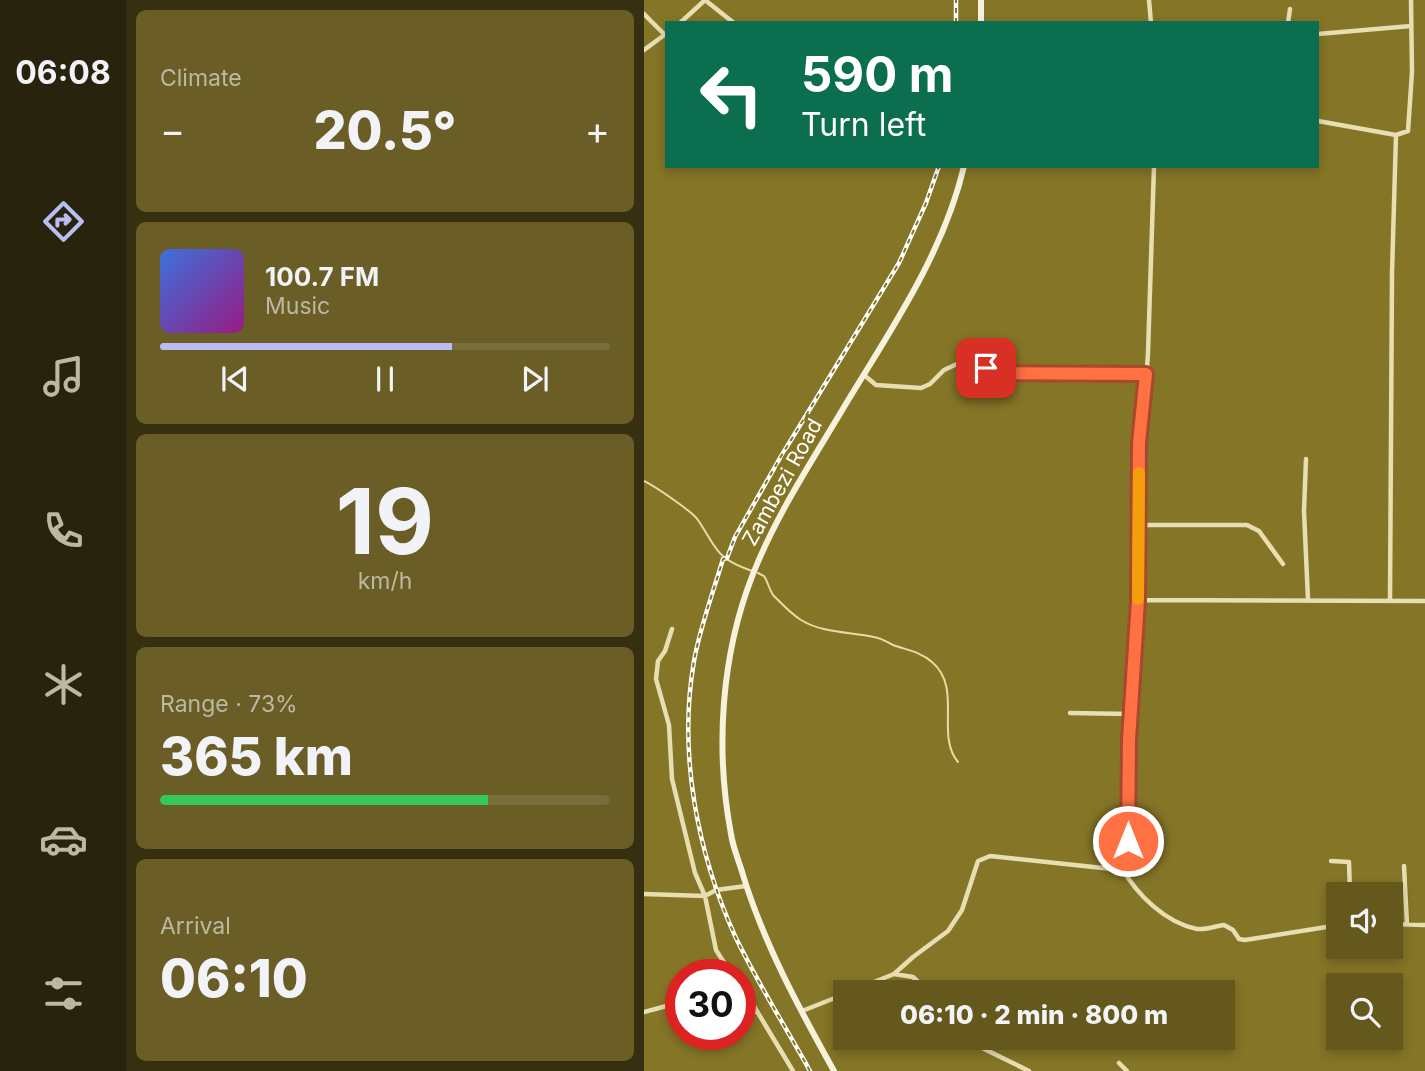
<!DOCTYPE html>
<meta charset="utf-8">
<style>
:root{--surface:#64581d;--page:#6a5e26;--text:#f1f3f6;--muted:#bbb8a4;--line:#786e3b;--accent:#babdf3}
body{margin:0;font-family:Inter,sans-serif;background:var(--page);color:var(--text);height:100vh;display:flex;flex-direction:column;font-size:26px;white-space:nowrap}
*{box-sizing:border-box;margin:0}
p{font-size:23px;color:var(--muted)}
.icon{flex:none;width:38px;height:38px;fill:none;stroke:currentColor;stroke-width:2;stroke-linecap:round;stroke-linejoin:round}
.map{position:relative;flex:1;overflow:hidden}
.drawer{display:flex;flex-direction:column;gap:10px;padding:10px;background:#373010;width:518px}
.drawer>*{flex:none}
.guide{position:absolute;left:21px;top:21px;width:654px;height:147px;border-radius:0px;box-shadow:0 4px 10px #0003;background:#0b6e4f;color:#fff;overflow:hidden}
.tools{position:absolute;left:682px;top:882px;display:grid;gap:14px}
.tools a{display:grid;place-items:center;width:77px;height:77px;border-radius:0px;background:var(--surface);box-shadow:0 4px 10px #0003;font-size:35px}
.speed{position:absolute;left:21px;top:959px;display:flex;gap:14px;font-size:35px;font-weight:700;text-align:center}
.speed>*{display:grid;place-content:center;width:91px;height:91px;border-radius:50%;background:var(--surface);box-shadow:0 4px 10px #0003;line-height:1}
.speed .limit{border:10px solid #d22;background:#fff;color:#111}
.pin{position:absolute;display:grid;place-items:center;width:60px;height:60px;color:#fff;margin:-30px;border-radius:14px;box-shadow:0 4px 10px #0006}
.me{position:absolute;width:77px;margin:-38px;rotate:0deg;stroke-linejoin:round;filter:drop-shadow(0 0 5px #0008)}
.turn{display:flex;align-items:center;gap:24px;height:147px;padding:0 21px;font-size:32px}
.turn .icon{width:91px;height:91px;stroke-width:2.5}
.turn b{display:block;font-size:49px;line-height:60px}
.big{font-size:52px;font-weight:800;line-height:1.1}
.drawer .widget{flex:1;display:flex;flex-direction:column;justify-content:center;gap:10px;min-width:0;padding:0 24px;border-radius:10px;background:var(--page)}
.drawer .dial{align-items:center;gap:0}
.dial b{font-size:91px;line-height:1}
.song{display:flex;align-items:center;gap:21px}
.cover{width:84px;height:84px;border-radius:10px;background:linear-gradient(135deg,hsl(220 70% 55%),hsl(310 70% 35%))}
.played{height:7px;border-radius:4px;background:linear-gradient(90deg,var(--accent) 65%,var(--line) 65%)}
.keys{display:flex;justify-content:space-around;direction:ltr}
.heat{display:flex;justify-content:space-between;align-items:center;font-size:38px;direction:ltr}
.charge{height:10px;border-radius:5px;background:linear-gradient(90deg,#34c759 73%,var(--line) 0)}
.trip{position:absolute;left:189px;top:980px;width:402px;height:70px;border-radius:0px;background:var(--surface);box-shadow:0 4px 10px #0003;font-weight:800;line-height:70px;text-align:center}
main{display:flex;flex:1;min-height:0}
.tab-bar{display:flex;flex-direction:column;width:126px;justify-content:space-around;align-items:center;background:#28230c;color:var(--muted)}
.tab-bar .icon{width:49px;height:49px}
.tab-bar .active{color:var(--accent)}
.tab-bar b{font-size:32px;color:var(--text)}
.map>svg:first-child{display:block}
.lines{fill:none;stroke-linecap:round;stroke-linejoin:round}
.stream{stroke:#e8dba6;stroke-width:2}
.street{stroke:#e7deb2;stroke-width:4.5}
.secondary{stroke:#f7f2db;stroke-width:6}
.rail-casing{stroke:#fff;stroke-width:4.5}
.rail{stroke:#857527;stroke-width:2;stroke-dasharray:5;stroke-linecap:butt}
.route-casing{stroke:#a6492c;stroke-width:18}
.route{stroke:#ff7043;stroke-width:12}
.slow{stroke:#f59e0b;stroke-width:12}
.labels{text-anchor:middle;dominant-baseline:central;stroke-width:7;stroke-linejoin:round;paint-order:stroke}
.street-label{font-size:21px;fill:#fff;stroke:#857527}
</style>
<main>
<nav class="tab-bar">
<b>06:08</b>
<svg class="icon active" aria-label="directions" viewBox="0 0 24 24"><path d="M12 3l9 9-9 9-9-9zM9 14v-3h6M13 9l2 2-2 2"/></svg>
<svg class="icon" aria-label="music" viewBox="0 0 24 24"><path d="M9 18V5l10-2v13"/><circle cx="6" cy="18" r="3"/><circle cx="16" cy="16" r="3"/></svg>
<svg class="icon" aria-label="phone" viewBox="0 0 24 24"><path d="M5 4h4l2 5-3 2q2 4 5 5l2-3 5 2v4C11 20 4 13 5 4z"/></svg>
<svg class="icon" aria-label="climate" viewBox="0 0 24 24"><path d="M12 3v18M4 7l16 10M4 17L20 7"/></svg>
<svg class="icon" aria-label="car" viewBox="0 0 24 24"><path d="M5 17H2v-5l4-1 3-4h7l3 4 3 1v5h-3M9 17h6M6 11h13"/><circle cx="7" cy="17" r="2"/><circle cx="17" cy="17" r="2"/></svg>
<svg class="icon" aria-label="filters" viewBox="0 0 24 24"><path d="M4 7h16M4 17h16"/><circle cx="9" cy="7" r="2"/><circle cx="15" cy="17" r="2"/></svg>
</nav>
<section class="drawer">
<div class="widget"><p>Climate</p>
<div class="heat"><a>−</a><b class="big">20.5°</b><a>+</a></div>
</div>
<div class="widget">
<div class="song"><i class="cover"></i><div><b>100.7 FM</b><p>Music</p></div></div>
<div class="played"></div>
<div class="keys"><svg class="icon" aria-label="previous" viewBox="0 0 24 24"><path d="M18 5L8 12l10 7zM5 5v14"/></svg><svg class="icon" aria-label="pause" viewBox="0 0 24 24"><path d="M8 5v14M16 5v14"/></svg><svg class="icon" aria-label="next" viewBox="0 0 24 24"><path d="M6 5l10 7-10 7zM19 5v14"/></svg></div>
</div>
<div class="widget dial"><b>19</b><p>km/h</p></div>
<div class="widget"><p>Range · 73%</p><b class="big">365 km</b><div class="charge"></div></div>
<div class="widget"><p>Arrival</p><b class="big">06:10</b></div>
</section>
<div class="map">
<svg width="781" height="1071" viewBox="0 0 781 1071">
<rect width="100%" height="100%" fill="#857527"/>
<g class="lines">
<path class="stream" d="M0 481C10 486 48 511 54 520 74 550 71 558 108 571
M114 573 120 576C124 582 125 589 129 595 137 603 147 614 157 620 178 633 206 632 230 637 237 638 243 642 249 645 263 650 277 652 288 662 319 688 291 735 314 762"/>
<path class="street" d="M61 0 90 23
M505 0 507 23
M0 14 20 34
M36 23 61 0
M644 23 646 9
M674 34 767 26
M0 50 23 33
M674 121 752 135 764 131 768 72 767 0
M220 375 232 385 277 388 286 384 300 370 326 358 334 357 341 360 345 373 502 374
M662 459 660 511 664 600
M495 525H603L615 531 639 564
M494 600 781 601
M746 601 748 273 752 135
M28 629 21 651 14 661 12 679 25 725 28 779 51 873 61 896 72 950 88 975
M426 713 486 714
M687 861 705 862 706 894
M760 866 763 925
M478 868C493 895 522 923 553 929 562 930 571 926 580 925L589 930 595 939 601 940 695 925
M0 894 61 896 72 890 102 886
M747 924 781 925
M250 974 269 977 285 992
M96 983 149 1071
M205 992 250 974 269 957 304 931 318 910 334 861 346 856 468 869 478 868 483 855 485 740 494 600 496 437 500 413 504 353 510 166
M158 1011 201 994
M0 1012 37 1002
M96 1018 113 1011
M326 1038 332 1045 385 1071
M475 1063 483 1071"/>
<path class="secondary" d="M337 23V0
M190 1071C155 1008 120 944 99 875 95 861 89 848 87 834 71 749 77 655 109 574 133 513 170 458 203 402 248 328 300 252 320 166"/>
<defs>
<path id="rail" d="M312 23V0
M166 1071C141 1026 113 982 91 936 53 852 34 753 50 661 56 627 69 593 79 559L83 558 91 537 136 458 255 263 282 203 295 166"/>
</defs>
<use href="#rail" class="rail-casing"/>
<use href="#rail" class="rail"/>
</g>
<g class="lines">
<defs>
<path id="route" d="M342 368 345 373H349L502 374 495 443 494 600 485 740 484 841"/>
</defs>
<use href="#route" class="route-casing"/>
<use href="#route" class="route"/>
<path class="slow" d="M494 599 495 473"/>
</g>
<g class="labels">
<g class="street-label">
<text transform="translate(138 482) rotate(-61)">Zambezi Road</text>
</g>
</g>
</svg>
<div class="tools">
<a><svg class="icon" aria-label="sound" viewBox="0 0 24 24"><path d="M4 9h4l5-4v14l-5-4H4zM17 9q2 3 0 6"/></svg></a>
<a><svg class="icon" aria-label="search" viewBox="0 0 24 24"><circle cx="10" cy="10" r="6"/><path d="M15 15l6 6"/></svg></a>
</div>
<div class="speed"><div class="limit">30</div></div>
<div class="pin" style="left:342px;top:368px;background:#d93025"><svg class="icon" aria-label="arrive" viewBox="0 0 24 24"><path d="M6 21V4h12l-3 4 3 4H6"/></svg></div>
<svg class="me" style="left:484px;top:841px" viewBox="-20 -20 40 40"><circle r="17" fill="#ff7043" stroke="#fff" stroke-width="3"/><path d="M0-11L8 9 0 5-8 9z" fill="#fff"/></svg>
<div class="trip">06:10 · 2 min · 800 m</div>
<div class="guide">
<div class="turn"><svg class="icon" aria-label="left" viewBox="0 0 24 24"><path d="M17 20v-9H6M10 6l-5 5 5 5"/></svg><div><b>590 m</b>Turn left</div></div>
</div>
</div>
</main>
